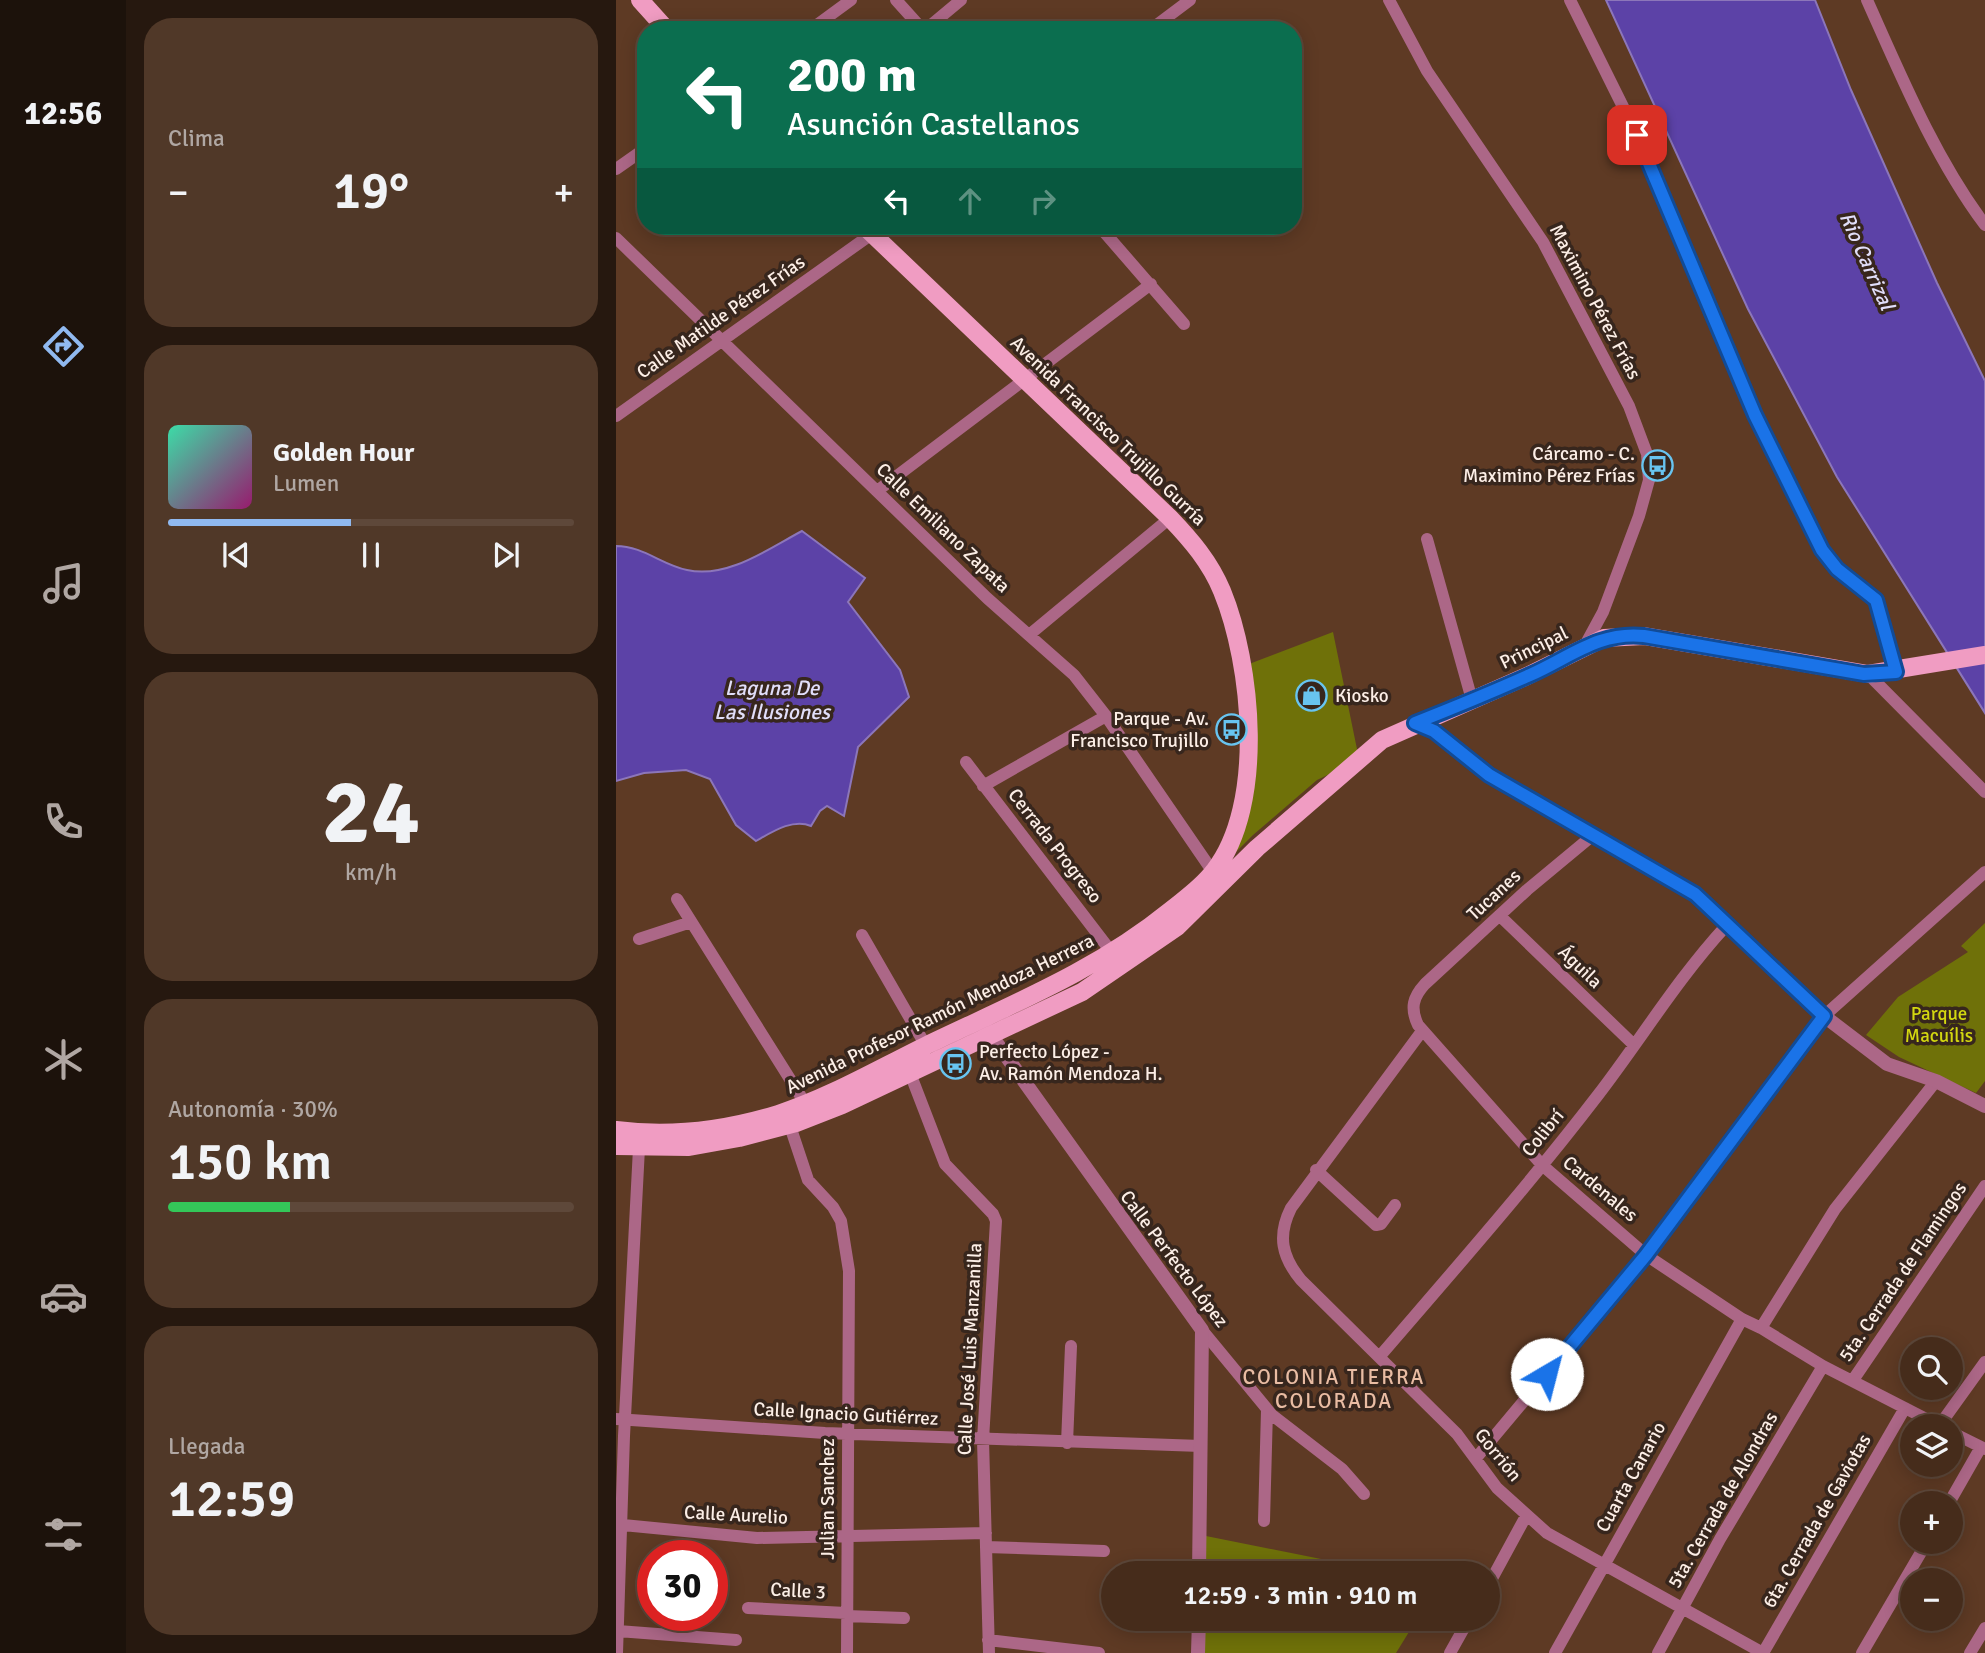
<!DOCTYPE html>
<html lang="es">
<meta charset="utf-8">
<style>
:root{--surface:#462c1b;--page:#503828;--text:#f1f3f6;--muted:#b0a7a3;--line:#5e483a;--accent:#90b9f0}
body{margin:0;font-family:Signika,sans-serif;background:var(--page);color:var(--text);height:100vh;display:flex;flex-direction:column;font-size:26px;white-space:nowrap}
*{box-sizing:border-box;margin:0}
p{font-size:23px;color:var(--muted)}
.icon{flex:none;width:38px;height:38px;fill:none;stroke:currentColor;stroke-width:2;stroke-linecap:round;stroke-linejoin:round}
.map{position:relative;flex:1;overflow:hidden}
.details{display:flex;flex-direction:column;gap:18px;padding:18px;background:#26180f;width:490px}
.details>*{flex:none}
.top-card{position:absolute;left:21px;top:21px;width:665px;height:214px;border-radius:28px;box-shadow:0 4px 18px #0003,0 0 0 2px var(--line);background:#0b6e4f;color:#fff;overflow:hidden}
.tools{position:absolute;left:1284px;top:1337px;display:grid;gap:14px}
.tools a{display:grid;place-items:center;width:63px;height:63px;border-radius:50%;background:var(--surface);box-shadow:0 4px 18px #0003,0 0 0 2px var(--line);font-size:35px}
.speed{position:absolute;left:21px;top:1540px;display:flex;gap:14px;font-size:35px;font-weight:700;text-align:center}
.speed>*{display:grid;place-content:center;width:91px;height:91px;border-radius:50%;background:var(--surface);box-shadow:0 4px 18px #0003,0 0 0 2px var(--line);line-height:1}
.speed .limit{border:10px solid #d22;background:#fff;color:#111}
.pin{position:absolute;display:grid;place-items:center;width:60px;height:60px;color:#fff;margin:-30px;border-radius:14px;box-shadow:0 4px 10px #0006}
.me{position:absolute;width:77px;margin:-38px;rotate:37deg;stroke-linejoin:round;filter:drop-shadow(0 0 5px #0008)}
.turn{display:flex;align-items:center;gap:24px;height:147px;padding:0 35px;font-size:32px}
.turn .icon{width:91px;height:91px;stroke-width:2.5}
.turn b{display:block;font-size:49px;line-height:60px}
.lanes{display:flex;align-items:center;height:66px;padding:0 35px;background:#0003;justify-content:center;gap:35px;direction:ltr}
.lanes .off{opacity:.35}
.big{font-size:52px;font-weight:600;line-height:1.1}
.details .tile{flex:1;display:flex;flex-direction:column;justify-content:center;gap:10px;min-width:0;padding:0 24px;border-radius:28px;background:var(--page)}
.details .dial{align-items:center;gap:0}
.dial b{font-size:91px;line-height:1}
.song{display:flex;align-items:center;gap:21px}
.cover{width:84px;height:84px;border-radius:10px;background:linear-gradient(135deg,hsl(160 70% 55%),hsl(320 70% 35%))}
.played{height:7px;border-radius:4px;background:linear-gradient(90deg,var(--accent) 45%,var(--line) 45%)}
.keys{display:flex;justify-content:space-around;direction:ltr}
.heat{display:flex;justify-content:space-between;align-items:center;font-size:38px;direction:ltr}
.charge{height:10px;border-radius:5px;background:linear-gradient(90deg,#34c759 30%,var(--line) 0)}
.trip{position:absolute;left:485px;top:1561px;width:399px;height:70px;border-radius:35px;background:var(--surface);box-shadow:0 4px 18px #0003,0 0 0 2px var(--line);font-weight:600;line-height:70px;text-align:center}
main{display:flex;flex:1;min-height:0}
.tab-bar{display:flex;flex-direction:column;width:126px;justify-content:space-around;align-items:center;background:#1c120b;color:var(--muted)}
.tab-bar .icon{width:49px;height:49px}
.tab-bar .active{color:var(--accent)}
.tab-bar b{font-size:32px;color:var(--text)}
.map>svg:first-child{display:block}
.green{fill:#6f7109}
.water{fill:#5c42a7;stroke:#8c76ba;stroke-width:2}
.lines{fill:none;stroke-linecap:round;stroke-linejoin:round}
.minor{stroke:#ac6787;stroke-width:12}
.tertiary{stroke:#ac6787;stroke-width:14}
.primary{stroke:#f09cc2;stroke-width:18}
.route-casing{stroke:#114b97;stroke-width:18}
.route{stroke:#1a73e8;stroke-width:12}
.labels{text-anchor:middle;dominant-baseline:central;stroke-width:7;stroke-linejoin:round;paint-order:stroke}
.street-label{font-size:19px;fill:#fceee6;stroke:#37261d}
.poi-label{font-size:19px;fill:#fceee6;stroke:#37261d;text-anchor:end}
.park-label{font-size:19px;fill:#d3d710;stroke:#37261d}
.water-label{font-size:21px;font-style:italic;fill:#e1def9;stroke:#37261d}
.neighbourhood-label{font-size:21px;letter-spacing:2px;fill:#e9bca3;stroke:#37261d}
</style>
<main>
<nav class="tab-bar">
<b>12:56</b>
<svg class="icon active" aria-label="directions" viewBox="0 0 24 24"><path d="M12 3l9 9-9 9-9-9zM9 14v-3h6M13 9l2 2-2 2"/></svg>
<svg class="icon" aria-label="music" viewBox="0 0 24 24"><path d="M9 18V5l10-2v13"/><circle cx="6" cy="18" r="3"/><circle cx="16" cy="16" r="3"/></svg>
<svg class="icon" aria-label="phone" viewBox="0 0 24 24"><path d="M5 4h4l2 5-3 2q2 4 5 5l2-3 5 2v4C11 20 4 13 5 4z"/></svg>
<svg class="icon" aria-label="climate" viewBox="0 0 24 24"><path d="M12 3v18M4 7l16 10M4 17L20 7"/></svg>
<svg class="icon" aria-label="car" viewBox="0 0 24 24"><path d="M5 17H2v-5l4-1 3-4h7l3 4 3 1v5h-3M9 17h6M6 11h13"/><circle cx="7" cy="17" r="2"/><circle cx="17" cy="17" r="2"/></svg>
<svg class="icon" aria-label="filters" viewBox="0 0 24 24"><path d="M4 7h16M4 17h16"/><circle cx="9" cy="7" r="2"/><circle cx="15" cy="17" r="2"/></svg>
</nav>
<section class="details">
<div class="tile"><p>Clima</p>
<div class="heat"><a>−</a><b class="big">19°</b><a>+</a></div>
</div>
<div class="tile">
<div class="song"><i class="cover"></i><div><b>Golden Hour</b><p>Lumen</p></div></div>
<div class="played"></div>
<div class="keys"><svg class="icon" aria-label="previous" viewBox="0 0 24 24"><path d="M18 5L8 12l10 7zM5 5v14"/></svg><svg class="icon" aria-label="pause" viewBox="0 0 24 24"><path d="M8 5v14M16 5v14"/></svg><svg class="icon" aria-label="next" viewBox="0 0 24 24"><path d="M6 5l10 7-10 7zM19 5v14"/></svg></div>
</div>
<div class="tile dial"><b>24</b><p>km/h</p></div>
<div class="tile"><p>Autonomía · 30%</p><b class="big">150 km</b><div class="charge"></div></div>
<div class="tile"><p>Llegada</p><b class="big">12:59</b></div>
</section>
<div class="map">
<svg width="1369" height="1653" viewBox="0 0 1369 1653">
<rect width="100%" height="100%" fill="#5e3a24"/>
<path class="green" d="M717 632 742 754 720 771 701 780 637 835 611 861 623 831 633 664Z
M1369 923V1081L1360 1093 1283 1057 1250 1035 1282 997 1352 952 1345 946Z
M585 1535 775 1573H585Z
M585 1619H801L780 1653H585Z"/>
<path class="water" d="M990 0H1199L1235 90 1321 283 1369 381V713L1221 477 1132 309Z
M186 531 249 578 232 602 284 670 293 697 242 747 228 816 211 806 204 811 195 826C177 818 156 832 140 841L120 825 94 779 70 770 28 773 0 781V546C27 546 46 565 71 570 111 579 152 549 186 531Z"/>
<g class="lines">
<path class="minor" d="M280 0 307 30
M773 0 811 71 927 242 1013 406 1031 454 1033 480 1023 516 987 612 968 647
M954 0 1028 149 1139 415 1206 550 1221 569 1260 600 1281 672
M1251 0C1285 76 1319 158 1369 225
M194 30 235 0
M309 30 345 0
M534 30 574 0
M0 169 30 148
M483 226 568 324
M0 238 371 598 458 675 490 716 597 872
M0 416 267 226
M261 491 535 284
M811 539 856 700
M413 635 554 518
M1252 674 1369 792
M350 762 497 954
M367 786 490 716
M976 836 911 890 809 984C797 997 794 1008 802 1025L926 1165 1030 1255 1126 1319 1145 1328 1207 1366 1324 1426
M61 899 189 1103
M884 916 1018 1045
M246 935 310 1046
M23 939 75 922
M806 1031 675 1208C661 1236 666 1257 685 1280L841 1434 881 1488 931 1533 1147 1653 1289 1408
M292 1068 329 1164 377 1214 380 1221 367 1440 373 1653
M171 1117 192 1180 217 1207 225 1221 233 1271 231 1653
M700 1170 760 1225 765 1224 779 1205
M1145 1328 1219 1209 1320 1081
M586 1330 656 1415 726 1469 748 1494
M764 1356C838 1270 913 1185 982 1095 1025 1039 1062 978 1110 926
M1237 1380 1369 1186
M0 1419 209 1433 585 1446
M1323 1426 1369 1362
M1335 1432 1369 1449
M451 1443 455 1346
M861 1457 1030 1255 1208 1016 1369 872
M1333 1503 1365 1447
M648 1521 651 1410
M7 1525 141 1538 370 1533
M370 1547 488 1551
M872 1586 910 1516
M132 1608 230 1613
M230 1616 288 1618
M2 1631 120 1640
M372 1640 483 1653
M1 1653 8 1436 23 1148
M834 1653 853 1619
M939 1653 1126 1319
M1042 1653 1104 1539 1207 1366
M1246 1653 1311 1542
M1354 1653 1369 1628"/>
<path class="tertiary" d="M799 723 818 731 873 775 1079 894 1208 1016 1271 1064 1320 1081 1369 1106
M370 1028 586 1330 583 1573
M582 1653 583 1619"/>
<path class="primary" d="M24 0 51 30
M0 1130C54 1137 110 1130 162 1114 214 1097 262 1069 311 1045 396 1004 480 971 555 910 570 898 586 887 598 871 650 805 636 664 606 591 594 562 575 540 554 518L248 226
M0 1146 73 1147 123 1138 180 1123 226 1105 466 992 561 927 641 848 766 740 911 676 988 638 1028 636 1252 674 1369 655"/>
</g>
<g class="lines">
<defs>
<path id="route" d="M931 1374 1030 1255 1208 1016 1079 894 873 775 818 731 799 723C837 708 876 692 914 675 953 658 983 631 1028 636L1248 674 1280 672 1260 600 1221 569 1206 550 1139 415 1021 135"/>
</defs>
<use href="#route" class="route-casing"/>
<use href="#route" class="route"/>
</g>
<defs>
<symbol id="bus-ring" viewBox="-11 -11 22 22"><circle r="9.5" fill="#37261d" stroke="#68c4f0" stroke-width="1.5"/><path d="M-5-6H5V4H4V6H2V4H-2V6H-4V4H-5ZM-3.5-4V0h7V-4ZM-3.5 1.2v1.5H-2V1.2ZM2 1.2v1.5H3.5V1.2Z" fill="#68c4f0"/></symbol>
<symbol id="shop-ring" viewBox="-11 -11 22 22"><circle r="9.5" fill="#37261d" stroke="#68c4f0" stroke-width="1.5"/><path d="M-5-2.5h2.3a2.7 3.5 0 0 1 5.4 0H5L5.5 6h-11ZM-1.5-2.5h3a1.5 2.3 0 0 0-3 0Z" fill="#68c4f0"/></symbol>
</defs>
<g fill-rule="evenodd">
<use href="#bus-ring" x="1024" y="448" width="35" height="35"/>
<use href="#shop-ring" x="678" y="678" width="35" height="35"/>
<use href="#bus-ring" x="598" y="712" width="35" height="35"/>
<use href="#bus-ring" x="322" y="1046" width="35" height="35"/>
</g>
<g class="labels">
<g class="street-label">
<text transform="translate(979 302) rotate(62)">Maximino Pérez Frías</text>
<text transform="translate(105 317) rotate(-35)">Calle Matilde Pérez Frías</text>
<text transform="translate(492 431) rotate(44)">Avenida Francisco Trujillo Gurría</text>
<text transform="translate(327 528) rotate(44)">Calle Emiliano Zapata</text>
<text transform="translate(918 648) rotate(-26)">Principal</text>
<text transform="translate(439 846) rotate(52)">Cerrada Progreso</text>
<text transform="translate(878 895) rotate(-43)">Tucanes</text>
<text transform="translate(964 967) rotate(44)">Águila</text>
<text transform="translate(324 1014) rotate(-26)">Avenida Profesor Ramón Mendoza Herrera</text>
<text transform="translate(927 1133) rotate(-51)">Colibrí</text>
<text transform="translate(984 1189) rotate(40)">Cardenales</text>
<text transform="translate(558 1259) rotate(53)">Calle Perfecto López</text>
<text transform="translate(1287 1272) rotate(-56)">5ta. Cerrada de Flamingos</text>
<text transform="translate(354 1349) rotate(-87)">Calle José Luis Manzanilla</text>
<text transform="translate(230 1414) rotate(3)">Calle Ignacio Gutiérrez</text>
<text transform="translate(882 1455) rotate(51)">Gorrión</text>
<text transform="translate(1015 1477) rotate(-61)">Cuarta Canario</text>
<text transform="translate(212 1499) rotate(-90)">Julian Sanchez</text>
<text transform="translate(1107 1500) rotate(-60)">5ta. Cerrada de Alondras</text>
<text transform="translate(120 1515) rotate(3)">Calle Aurelio</text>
<text transform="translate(1201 1521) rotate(-60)">6ta. Cerrada de Gaviotas</text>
<text transform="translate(182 1591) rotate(3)">Calle 3</text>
</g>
<g class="poi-label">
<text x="1019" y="454">Cárcamo - C.<tspan x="1019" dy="22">Maximino Pérez Frías</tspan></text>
<text x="719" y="696" text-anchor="start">Kiosko</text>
<text x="593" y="719">Parque - Av.<tspan x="593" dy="22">Francisco Trujillo</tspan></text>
<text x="363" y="1052" text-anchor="start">Perfecto López -<tspan x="363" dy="22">Av. Ramón Mendoza H.</tspan></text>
</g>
<g class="park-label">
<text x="1323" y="1014">Parque<tspan x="1323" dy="22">Macuílis</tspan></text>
</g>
<g class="water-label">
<text transform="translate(1251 261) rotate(66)">Rio Carrizal</text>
<text x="156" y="688">Laguna De<tspan x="156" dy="24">Las Ilusiones</tspan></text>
</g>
<g class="neighbourhood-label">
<text x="718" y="1377">COLONIA TIERRA<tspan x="718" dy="24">COLORADA</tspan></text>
</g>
</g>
</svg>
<div class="tools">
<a><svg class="icon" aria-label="search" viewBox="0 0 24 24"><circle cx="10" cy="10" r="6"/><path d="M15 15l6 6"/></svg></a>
<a><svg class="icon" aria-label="layers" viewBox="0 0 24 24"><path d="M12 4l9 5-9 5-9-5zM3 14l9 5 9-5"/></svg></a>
<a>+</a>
<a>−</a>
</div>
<div class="speed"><div class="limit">30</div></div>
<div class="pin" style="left:1021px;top:135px;background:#d93025"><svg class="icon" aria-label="arrive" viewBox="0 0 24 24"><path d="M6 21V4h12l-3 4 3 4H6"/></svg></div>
<svg class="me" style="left:931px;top:1374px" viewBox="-20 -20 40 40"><circle r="19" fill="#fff"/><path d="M0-13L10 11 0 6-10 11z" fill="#1a73e8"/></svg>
<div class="trip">12:59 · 3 min · 910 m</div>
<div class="top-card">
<div class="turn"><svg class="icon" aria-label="left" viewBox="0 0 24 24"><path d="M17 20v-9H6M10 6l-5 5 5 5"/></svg><div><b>200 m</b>Asunción Castellanos</div></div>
<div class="lanes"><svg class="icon" aria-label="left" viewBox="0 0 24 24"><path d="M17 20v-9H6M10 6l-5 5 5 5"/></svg><svg class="icon off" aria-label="ahead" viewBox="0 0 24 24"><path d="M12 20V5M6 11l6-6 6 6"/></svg><svg class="icon off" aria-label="right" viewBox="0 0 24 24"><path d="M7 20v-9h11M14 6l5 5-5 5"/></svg></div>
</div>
</div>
</main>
